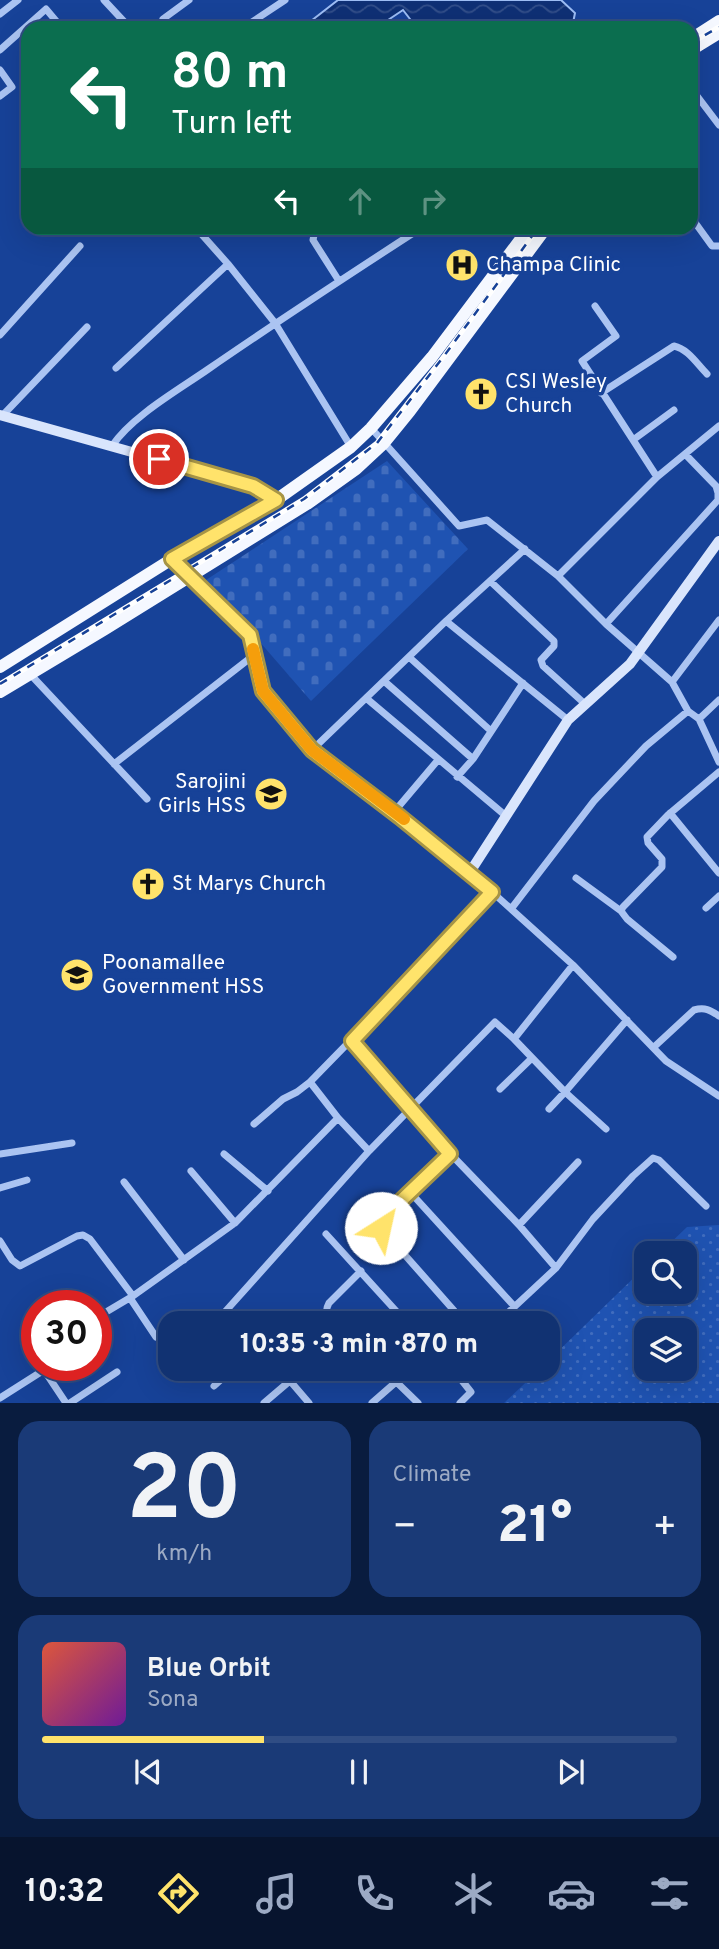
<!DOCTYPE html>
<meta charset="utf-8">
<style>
:root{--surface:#113272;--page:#1a3a77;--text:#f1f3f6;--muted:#9caac4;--line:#304d84;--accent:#ffe36b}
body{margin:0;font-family:Overpass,sans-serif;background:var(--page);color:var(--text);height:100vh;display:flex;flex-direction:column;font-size:26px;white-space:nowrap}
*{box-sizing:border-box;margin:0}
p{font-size:23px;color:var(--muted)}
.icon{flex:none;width:38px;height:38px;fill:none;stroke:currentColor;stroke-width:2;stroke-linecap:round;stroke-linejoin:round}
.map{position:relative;height:1403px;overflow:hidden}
.sheet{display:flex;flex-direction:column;gap:18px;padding:18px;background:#091c3f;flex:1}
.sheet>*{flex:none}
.guide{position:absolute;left:21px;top:21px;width:677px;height:214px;border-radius:21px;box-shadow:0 7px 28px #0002,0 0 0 2px var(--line);background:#0b6e4f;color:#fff;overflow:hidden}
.buttons{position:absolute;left:634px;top:1241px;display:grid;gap:14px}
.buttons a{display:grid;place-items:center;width:63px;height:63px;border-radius:14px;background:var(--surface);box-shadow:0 7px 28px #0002,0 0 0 2px var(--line);font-size:35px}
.speed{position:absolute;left:21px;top:1290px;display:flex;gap:14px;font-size:35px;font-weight:700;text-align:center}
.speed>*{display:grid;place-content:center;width:91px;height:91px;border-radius:50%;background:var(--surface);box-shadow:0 7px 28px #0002,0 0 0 2px var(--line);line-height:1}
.speed .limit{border:10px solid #d22;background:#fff;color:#111}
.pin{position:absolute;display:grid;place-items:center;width:60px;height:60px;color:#fff;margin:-30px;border:4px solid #fff;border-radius:50%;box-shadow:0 2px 7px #0007}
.me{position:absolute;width:77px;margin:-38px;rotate:35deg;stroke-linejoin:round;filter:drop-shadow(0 0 5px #0008)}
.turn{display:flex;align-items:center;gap:24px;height:147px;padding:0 35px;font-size:32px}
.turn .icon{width:91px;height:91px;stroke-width:2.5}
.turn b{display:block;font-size:49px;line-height:60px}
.lanes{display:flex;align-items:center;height:66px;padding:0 35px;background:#0003;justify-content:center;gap:35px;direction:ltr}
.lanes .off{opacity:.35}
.big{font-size:52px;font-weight:800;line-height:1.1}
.sheet .tile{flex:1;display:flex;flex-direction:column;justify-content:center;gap:10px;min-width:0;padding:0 24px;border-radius:21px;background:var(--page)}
.sheet .dial{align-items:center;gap:0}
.dial b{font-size:91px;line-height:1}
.song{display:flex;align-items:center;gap:21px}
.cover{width:84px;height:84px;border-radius:10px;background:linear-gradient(135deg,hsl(10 70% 55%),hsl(280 70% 35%))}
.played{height:7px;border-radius:4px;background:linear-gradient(90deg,var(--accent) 35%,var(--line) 35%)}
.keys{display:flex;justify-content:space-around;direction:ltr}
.heat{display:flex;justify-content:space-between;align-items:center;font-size:38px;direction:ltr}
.sheet .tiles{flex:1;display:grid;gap:18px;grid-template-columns:1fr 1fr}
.tile:last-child{grid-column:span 2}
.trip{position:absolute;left:158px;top:1311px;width:402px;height:70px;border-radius:21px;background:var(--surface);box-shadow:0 7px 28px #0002,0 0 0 2px var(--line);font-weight:800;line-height:70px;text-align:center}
.tab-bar{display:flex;height:112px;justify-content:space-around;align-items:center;background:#07142e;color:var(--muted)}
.tab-bar .icon{width:49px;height:49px}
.tab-bar .active{color:var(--accent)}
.tab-bar b{font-size:32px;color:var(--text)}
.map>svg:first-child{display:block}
.grass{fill:url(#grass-dots);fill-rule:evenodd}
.cemetery{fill:url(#cemetery-stones)}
.water{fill:url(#water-waves);stroke:#9dbdf4;stroke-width:2}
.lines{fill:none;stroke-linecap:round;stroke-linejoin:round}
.street{stroke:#abc4f2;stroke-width:7}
.secondary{stroke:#d9e5fc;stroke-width:10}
.primary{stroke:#f5f8ff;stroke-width:12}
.rail-casing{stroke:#fff;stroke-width:5}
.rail{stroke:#174298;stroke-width:2.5;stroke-dasharray:8;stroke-linecap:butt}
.route-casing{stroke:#a69446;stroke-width:18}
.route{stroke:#ffe36b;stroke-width:12}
.slow{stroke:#f59e0b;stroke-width:12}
.labels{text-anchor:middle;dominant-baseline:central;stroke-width:7;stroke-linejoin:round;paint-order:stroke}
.poi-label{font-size:21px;fill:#fff;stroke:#174298;text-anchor:start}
</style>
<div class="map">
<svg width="719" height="1403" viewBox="0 0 719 1403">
<defs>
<pattern id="grass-dots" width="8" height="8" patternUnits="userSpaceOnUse" patternTransform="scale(1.75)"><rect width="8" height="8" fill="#1f53b2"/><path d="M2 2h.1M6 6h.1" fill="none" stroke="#416dbe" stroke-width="1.8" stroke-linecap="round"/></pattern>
<pattern id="cemetery-stones" width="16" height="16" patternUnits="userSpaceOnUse" patternTransform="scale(1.75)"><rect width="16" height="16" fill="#1f53b2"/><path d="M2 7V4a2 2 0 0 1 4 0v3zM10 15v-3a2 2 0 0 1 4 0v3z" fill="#416dbe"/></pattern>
<pattern id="water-waves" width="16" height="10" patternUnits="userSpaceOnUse" patternTransform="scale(1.75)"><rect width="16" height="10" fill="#0f3075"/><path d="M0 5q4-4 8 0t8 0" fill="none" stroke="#334f8a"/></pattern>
</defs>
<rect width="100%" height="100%" fill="#174298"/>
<path class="grass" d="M719 1225V1403H504L540 1369 548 1368V1361L646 1266V1292H684V1253H660L687 1227ZM646 1330H684V1368H646Z"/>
<path class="cemetery" d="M387 461 468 549 311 701 206 580Z"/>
<path class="water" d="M338 0H561L575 13 572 28H417L403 10 376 28H302Z"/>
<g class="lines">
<path class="street" d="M104 0 130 28
M0 14 18 0
M163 19 189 0
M243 28 285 0
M0 50 46 9 62 28
M0 70 12 87 0 96
M691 88 719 125
M691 217 712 246H719
M196 228 228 264 275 323 351 447
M323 228 314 235 313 240 339 281
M595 306 616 336 582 361 657 477
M0 335 80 246
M116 368 228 264
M601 393 674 346C688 349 697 364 707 374
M2 416 87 327
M371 428 459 526 487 520 558 576 606 624 672 682 688 711 699 719 719 762
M633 440 674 410
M112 446C131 417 178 390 207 370 278 321 350 274 421 228
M558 576 657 477 719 426
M490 581 554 641V646L541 660 543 666 585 704
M446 621 568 720
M606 624 718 500V493L716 486 685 454
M409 657 491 731
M31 675 147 799
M384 681 473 759
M672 682 719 620
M366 698 506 816
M699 719 719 700
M312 750 446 621 525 549
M114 764 254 655
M457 777 473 759 523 683
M394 812 438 760
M670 813 719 873
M470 872 573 965 666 1061 719 1096
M576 878 621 911
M706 908 719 896
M511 909 594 801 646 746 688 711
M673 957 627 919 621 911 623 907 662 867V859L648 843 647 837 668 815 719 772
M514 1039 565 1092 627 1020
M351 1041 442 1145 519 1225 578 1162
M654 1047 694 1010C705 1007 710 1010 719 1016
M500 1089 532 1058
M549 1109 565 1092 606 1129
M338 1118 369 1151
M254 1124 283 1099 297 1092 310 1082
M0 1154 72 1143
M224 1154 268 1191
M450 1154 385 1216 381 1223V1228L465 1323
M191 1171 235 1223
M124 1182 184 1260
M0 1188 27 1180
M410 1192 514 1306
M519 1225 556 1268
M326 1234 407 1323
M0 1241 12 1260 20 1266 77 1236 83 1235 90 1239 133 1296
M130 1298 156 1337
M96 1318 133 1296 235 1223 338 1118 310 1082 428 961 492 892
M215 1323 369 1151 495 1022 514 1039 573 965
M286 1323 295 1316
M333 1323C327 1316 324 1312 329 1303L361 1271
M497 1323 556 1268 593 1219 633 1176 653 1158 659 1160 706 1206
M279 1368 309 1403
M382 1368 418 1403
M452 1368 471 1392 460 1403
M44 1370 66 1403
M174 1371 176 1368
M214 1386 234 1368
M0 1398 44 1370 43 1365
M70 1403 117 1372
M264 1403 305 1368
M372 1403 412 1368"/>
<path class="secondary" d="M0 415 253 486 276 500
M172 559 250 635 263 691 312 750 400 816 470 872 568 720 630 664 719 541"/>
<path class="primary" d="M691 39 719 21
M691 50 719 33
M0 667 172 559 276 500 351 447 371 428 432 357 529 228
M0 692 105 629 307 504 356 469 384 443 410 411 546 228"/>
<defs>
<path id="rail" d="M691 43 719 27
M0 684 304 499 377 443 444 356 538 228"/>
</defs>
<use href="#rail" class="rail-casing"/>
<use href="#rail" class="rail"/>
</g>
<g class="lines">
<defs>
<path id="route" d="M159 459 253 486 276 500 172 559 250 635 263 691 312 750 400 817 492 892 352 1041 450 1154 385 1216 381 1223V1228"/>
</defs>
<use href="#route" class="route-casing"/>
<use href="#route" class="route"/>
<path class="slow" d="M253 649 263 691 312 750 404 819"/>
</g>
<defs>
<symbol id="hospital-disc" viewBox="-11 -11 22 22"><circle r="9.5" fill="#ffe36b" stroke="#174298"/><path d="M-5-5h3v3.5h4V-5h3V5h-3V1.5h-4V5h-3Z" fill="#111"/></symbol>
<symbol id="church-disc" viewBox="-11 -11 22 22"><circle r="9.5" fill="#ffe36b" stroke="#174298"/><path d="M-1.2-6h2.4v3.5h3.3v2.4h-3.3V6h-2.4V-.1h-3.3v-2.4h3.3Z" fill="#111"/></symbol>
<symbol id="school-disc" viewBox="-11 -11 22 22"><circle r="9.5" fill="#ffe36b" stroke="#174298"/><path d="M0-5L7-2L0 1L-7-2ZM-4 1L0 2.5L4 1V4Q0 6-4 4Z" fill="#111"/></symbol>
</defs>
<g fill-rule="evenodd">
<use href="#hospital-disc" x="443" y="246" width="38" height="38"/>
<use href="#church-disc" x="462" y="375" width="38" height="38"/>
<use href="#school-disc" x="252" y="775" width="38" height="38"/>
<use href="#church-disc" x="129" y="865" width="38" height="38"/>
<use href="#school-disc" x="58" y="956" width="38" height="38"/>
</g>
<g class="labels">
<g class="poi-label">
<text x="486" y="265">Champa Clinic</text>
<text x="505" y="382">CSI Wesley<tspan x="505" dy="24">Church</tspan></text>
<text x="246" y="782" text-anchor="end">Sarojini<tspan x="246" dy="24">Girls HSS</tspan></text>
<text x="172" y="884">St Marys Church</text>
<text x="102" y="963">Poonamallee<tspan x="102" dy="24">Government HSS</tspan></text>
</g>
</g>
</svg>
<div class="buttons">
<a><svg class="icon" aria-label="search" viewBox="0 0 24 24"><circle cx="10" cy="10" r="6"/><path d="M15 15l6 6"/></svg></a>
<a><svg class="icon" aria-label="layers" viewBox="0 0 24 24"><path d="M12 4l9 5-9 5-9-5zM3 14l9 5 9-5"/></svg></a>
</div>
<div class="speed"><div class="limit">30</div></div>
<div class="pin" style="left:159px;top:459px;background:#d93025"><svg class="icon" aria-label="arrive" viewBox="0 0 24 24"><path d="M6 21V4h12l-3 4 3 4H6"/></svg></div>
<svg class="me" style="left:381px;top:1228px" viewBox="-20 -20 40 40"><circle r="19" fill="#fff"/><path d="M0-13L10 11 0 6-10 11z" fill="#ffe36b"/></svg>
<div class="trip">10:35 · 3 min · 870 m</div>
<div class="guide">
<div class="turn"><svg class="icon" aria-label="left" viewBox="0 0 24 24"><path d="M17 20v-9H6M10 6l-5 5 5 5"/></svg><div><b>80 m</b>Turn left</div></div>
<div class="lanes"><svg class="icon" aria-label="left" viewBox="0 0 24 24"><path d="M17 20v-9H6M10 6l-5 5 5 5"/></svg><svg class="icon off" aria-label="ahead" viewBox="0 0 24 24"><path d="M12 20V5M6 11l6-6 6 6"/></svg><svg class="icon off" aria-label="right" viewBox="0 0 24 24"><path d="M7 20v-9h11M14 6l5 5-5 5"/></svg></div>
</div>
</div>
<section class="sheet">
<div class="tiles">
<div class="tile dial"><b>20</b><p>km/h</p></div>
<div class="tile"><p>Climate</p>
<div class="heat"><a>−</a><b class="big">21°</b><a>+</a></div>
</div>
<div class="tile">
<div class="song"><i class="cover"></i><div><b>Blue Orbit</b><p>Sona</p></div></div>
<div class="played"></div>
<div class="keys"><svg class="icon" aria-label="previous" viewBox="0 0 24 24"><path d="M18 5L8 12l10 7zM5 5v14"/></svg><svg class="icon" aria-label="pause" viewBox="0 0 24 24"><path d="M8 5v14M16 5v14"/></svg><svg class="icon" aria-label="next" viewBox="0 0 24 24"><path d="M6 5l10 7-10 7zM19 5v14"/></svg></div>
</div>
</div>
</section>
<nav class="tab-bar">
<b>10:32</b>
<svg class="icon active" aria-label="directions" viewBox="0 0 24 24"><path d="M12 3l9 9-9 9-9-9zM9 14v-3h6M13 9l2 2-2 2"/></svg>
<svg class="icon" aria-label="music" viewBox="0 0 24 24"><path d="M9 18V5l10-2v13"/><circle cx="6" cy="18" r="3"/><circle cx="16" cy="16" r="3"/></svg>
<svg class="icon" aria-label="phone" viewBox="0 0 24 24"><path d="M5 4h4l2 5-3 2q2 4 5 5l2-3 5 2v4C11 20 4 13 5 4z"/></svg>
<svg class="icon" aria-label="climate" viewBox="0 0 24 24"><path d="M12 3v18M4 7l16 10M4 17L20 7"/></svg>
<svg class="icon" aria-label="car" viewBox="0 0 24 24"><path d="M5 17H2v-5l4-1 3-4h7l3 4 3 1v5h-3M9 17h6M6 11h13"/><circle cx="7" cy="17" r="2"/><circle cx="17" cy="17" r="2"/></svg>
<svg class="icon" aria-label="filters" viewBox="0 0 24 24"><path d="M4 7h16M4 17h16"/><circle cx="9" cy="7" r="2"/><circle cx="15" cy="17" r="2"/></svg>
</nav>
